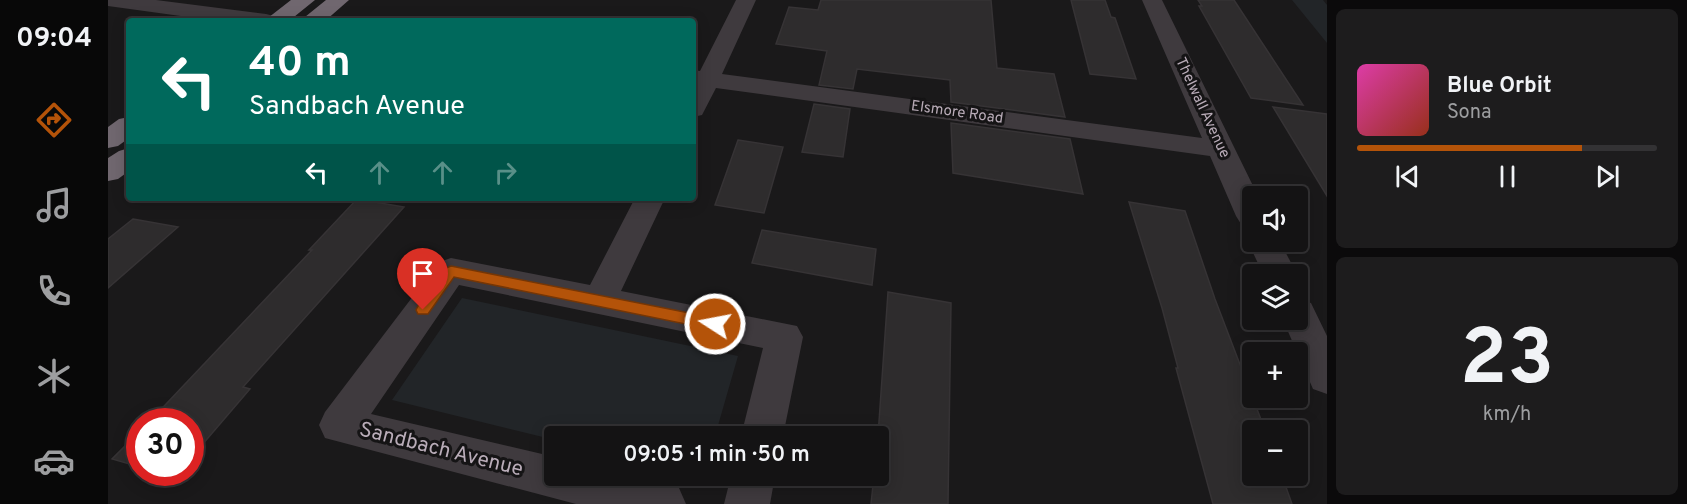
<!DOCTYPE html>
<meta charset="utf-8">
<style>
:root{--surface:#141314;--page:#1d1c1d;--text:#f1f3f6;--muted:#9d9ea0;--line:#333234;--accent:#b45309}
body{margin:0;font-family:Overpass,sans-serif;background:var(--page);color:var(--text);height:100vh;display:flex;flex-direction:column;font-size:22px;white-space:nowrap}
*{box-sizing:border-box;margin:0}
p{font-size:20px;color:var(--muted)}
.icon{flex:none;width:33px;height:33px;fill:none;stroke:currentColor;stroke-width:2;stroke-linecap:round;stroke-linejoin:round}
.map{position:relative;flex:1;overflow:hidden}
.panel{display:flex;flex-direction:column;gap:9px;padding:9px;background:#0b0a0b;width:360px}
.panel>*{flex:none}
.top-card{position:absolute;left:18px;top:18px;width:570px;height:183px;border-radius:6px;box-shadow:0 3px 15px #0003,0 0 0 2px var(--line);background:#00695c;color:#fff;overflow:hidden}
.fabs{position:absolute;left:1134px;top:186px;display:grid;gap:12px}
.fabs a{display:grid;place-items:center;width:66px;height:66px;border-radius:6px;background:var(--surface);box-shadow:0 3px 15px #0003,0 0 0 2px var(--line);font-size:30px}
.speed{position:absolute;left:18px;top:408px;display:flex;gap:12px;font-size:30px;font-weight:700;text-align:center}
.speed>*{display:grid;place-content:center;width:78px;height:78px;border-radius:50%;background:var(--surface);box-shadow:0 3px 15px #0003,0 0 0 2px var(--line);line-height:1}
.speed .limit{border:9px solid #d22;background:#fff;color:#111}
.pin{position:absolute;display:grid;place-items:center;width:51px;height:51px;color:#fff;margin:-62px -26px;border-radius:50% 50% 50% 0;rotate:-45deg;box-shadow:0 0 6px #0007}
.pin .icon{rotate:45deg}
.me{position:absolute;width:66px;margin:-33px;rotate:281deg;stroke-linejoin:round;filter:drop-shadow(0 0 4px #0008)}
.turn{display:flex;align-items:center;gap:21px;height:126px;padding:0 24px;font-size:27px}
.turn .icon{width:78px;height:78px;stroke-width:2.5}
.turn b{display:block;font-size:42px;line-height:51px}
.lanes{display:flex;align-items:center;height:57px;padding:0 24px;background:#0003;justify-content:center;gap:30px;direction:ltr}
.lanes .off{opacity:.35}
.panel .tile{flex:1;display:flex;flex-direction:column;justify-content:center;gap:9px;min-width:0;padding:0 21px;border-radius:9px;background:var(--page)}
.panel .dial{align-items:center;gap:0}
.dial b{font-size:78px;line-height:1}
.song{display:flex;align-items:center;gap:18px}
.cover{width:72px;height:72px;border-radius:9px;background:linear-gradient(135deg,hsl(320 70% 55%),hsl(10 70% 35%))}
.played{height:6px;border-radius:3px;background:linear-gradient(90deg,var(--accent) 75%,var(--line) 75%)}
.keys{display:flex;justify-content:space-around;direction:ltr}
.trip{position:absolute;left:436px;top:426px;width:345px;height:60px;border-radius:6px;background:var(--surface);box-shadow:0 3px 15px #0003,0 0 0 2px var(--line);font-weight:600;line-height:60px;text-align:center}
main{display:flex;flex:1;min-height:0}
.dock{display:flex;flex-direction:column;width:108px;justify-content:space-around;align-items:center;background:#080808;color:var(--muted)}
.dock .icon{width:42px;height:42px}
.dock .current{color:var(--accent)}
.dock b{font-size:27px;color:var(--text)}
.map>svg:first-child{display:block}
.green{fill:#222528}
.building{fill:#2e2c2d;stroke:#363335;stroke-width:1.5}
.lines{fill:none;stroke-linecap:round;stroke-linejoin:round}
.street{fill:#3f3a3e;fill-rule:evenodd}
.highway{fill:#70676f;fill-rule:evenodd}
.route{fill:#b45309;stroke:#753606;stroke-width:1.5}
.labels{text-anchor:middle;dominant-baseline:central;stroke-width:6;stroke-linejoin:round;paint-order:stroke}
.far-street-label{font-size:15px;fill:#b9acb8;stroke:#151415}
.near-street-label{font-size:21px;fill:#b9acb8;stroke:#151415}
</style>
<main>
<nav class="dock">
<b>09:04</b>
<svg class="icon current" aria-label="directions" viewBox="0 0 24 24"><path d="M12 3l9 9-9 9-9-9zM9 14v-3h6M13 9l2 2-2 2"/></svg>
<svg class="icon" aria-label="music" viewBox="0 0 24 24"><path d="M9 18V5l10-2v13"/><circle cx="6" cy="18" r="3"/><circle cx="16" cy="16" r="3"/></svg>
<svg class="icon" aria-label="phone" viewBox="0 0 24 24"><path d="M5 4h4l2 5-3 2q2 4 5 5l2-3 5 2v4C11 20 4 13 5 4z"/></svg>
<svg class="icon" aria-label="climate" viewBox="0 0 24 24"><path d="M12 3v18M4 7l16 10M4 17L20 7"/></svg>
<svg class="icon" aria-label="car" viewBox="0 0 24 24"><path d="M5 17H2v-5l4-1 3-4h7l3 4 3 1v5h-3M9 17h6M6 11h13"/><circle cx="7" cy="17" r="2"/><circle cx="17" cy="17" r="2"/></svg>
</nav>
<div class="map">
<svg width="1219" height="504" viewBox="0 0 1219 504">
<rect width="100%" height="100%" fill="#1a191a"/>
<path class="green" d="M1184 0H1215L1219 5V43Z
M354 298 630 356 607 436H447V440L284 400Z"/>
<path class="building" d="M713 0H883L889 68 946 74 957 117 843 102 842 80 749 69 745 89 711 85 719 51 668 44 681 7 710 10Z
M963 0H997L1003 17 1007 18 1028 79 982 74Z
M1090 0H1126L1195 105 1143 98 1091 6H1094Z
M706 104 742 109 735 157 694 152Z
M1165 107 1219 114V196Z
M843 123 962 139 975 194 845 173Z
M630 140 675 147 656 213 607 205Z
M249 199 296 207 135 387 142 389 82 459V422H41L204 250H201Z
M1021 202 1077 211 1107 299 1157 430H1144V476H1174L1184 504H1105L1068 368H1070L1054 308Z
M25 219 70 227 0 288V239Z
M654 230 768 249 764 285 644 263Z
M780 292 843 303 840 504H763L766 476H771L770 436Z
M32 431V467L4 459Z"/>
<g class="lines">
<path class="street" d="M0 0H48L158 14 166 16 169 21H109L0 6Z
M628 0H648L614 74 1094 138 1034 0H1054L1150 196H1144V227L1133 224 1128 216 1102 156 608 88 594 115 585 117V70L592 71Z
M527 198H557L513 291 689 326 695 337 675 436H633L655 348 351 285 263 414 447 457V476C490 476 531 472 571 488L578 504H468L217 438 211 425 217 412 331 262 343 258 482 285Z
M1144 234V242H1172L1189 274H1155L1140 242Z
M1190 299 1203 303 1219 336V394L1205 389 1175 320H1190Z
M623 476H667L662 504H616Z"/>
<path class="highway" d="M183 0H207L181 21H156Z
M218 0H241L217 21H192Z
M21 117V138L10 146 0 148V127L11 119Z
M21 148V171L10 179 0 181V158L11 151Z"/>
</g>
<path class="route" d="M343 266 607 318 612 319 614 324 612 328 607 330 346 277 320 314H310L308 310 310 306 338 268Z"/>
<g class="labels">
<g class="far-street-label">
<text transform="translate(1094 108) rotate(65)">Thelwall Avenue</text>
<text transform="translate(849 113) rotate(8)">Elsmore Road</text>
</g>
<g class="near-street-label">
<text transform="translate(333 450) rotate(14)">Sandbach Avenue</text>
</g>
</g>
</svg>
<div class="fabs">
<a><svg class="icon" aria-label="sound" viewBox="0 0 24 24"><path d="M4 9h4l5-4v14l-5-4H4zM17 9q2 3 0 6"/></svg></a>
<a><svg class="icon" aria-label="layers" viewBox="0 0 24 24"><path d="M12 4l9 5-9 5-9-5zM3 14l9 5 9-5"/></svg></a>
<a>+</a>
<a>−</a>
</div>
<div class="speed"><div class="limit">30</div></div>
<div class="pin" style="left:315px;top:310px;background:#d93025"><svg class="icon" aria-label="arrive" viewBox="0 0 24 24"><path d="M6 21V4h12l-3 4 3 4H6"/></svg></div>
<svg class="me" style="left:607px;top:324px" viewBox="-20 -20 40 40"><circle r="17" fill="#b45309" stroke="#fff" stroke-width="3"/><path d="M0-11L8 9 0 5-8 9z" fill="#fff"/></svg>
<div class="trip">09:05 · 1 min · 50 m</div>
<div class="top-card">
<div class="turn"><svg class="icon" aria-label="left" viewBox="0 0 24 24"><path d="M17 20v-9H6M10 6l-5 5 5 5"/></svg><div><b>40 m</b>Sandbach Avenue</div></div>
<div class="lanes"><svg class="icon" aria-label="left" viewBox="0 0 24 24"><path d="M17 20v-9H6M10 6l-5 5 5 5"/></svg><svg class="icon off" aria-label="ahead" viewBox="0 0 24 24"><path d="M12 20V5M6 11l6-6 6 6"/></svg><svg class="icon off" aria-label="ahead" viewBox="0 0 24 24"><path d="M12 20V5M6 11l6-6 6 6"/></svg><svg class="icon off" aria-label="right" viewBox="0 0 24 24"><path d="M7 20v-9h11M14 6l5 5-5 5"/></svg></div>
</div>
</div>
<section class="panel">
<div class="tile">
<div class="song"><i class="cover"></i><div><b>Blue Orbit</b><p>Sona</p></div></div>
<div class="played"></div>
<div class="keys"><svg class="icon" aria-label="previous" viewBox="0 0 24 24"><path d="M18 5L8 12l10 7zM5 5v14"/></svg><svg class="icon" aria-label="pause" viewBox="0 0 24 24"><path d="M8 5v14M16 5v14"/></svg><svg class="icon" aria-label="next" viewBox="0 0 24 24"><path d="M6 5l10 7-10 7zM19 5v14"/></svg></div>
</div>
<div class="tile dial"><b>23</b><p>km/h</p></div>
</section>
</main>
